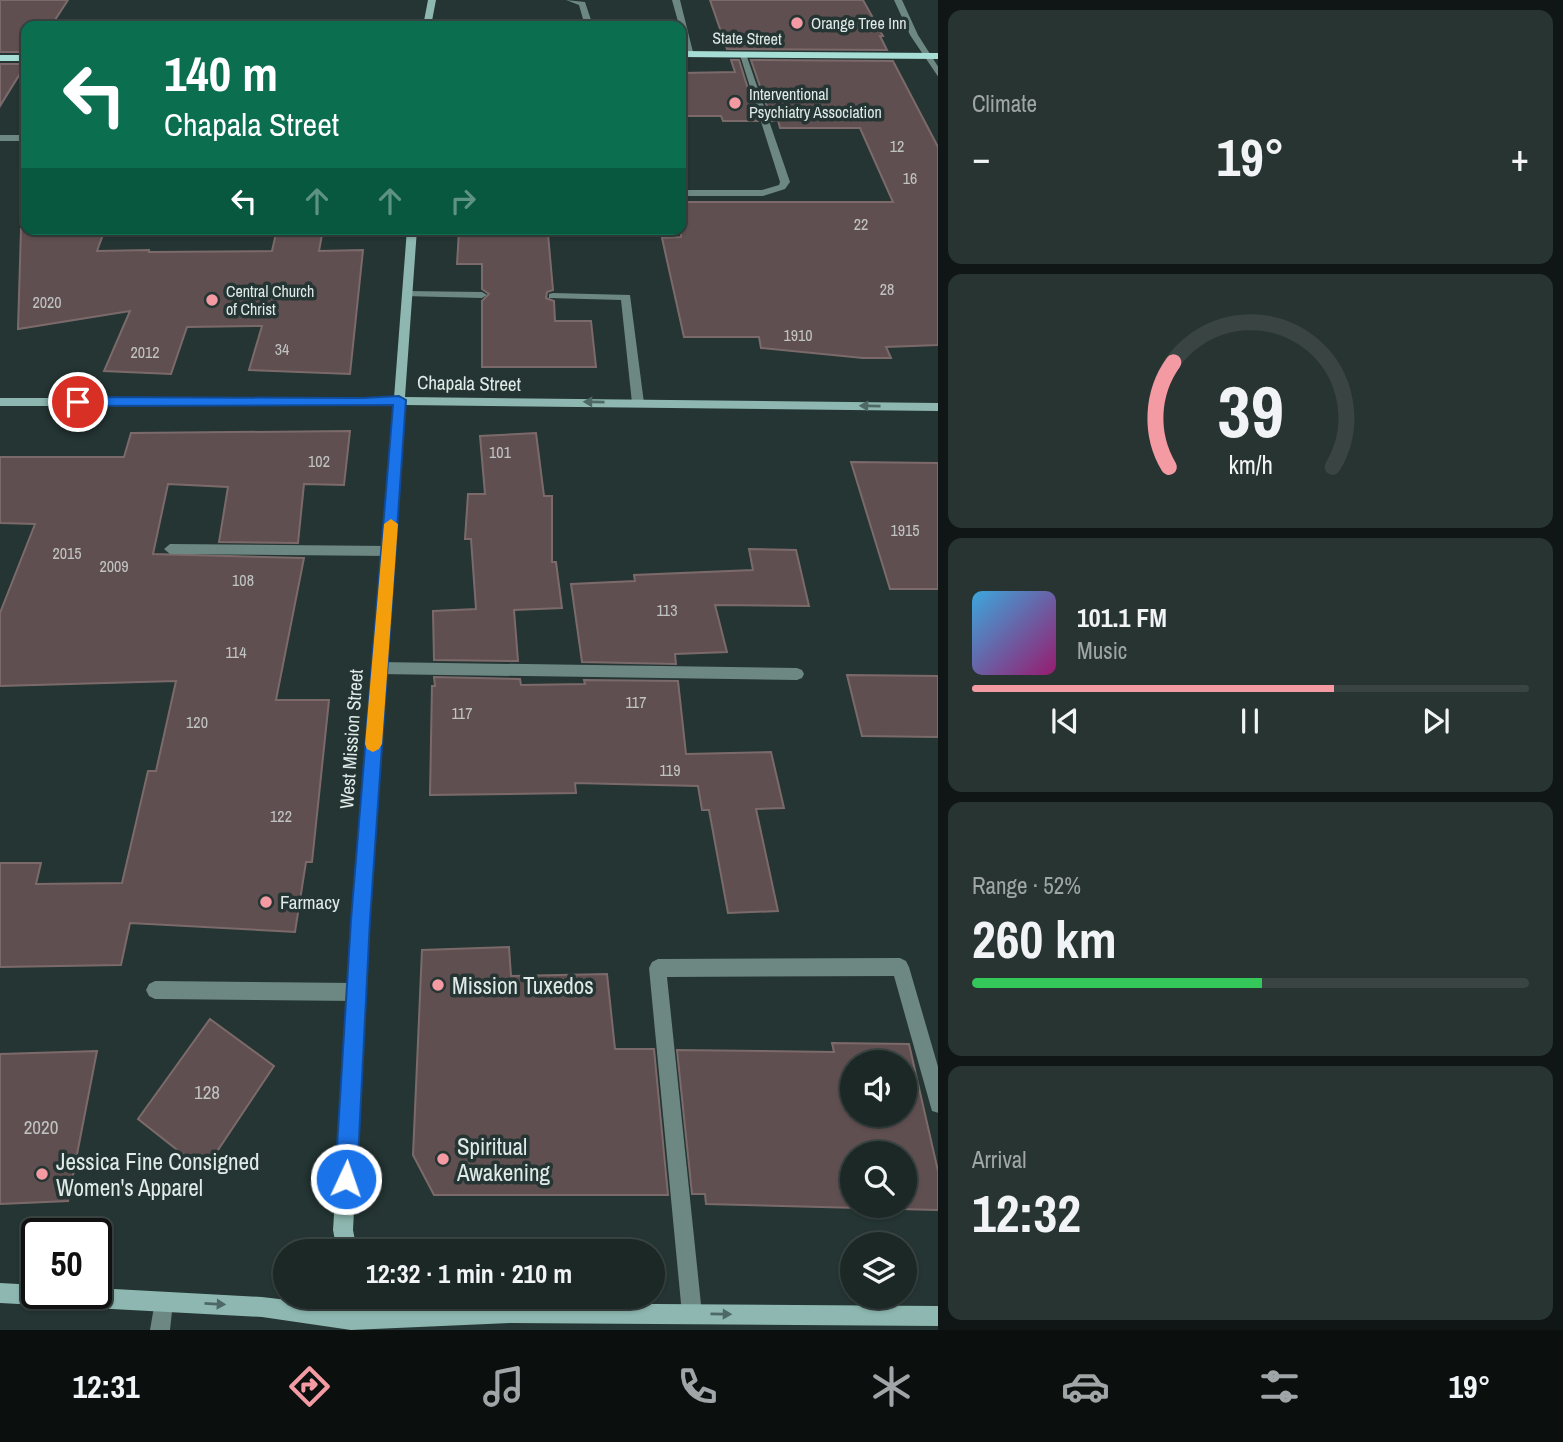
<!DOCTYPE html>
<meta charset="utf-8">
<style>
:root{--surface:#1b2826;--page:#283432;--text:#f1f3f6;--muted:#a0a6a7;--line:#394443;--accent:#f49aa3}
body{margin:0;font-family:"Archivo Narrow",sans-serif;background:var(--page);color:var(--text);height:100vh;display:flex;flex-direction:column;font-size:26px;white-space:nowrap}
*{box-sizing:border-box;margin:0}
p{font-size:23px;color:var(--muted)}
.icon{flex:none;width:38px;height:38px;fill:none;stroke:currentColor;stroke-width:2;stroke-linecap:round;stroke-linejoin:round}
.map{position:relative;flex:1;overflow:hidden}
.panel{display:flex;flex-direction:column;gap:10px;padding:10px;background:#0f1615;width:625px}
.panel>*{flex:none}
.hud{position:absolute;left:21px;top:21px;width:665px;height:214px;border-radius:14px;box-shadow:0 2px 5px #0004,0 0 0 2px var(--line);background:#0b6e4f;color:#fff;overflow:hidden}
.controls{position:absolute;left:840px;top:1050px;display:grid;gap:14px}
.controls a{display:grid;place-items:center;width:77px;height:77px;border-radius:50%;background:var(--surface);box-shadow:0 2px 5px #0004,0 0 0 2px var(--line);font-size:35px}
.speed{position:absolute;left:21px;top:1218px;display:flex;gap:14px;font-size:35px;font-weight:700;text-align:center}
.speed>*{display:grid;place-content:center;width:91px;height:91px;border-radius:50%;background:var(--surface);box-shadow:0 2px 5px #0004,0 0 0 2px var(--line);line-height:1}
.speed .limit{border:4px solid #111;border-radius:10px;background:#fff;color:#111}
.pin{position:absolute;display:grid;place-items:center;width:60px;height:60px;color:#fff;margin:-30px;border:4px solid #fff;border-radius:50%;box-shadow:0 2px 7px #0007}
.me{position:absolute;width:77px;margin:-38px;rotate:3deg;stroke-linejoin:round;filter:drop-shadow(0 0 5px #0008)}
.turn{display:flex;align-items:center;gap:24px;height:147px;padding:0 28px;font-size:32px}
.turn .icon{width:91px;height:91px;stroke-width:2.5}
.turn b{display:block;font-size:49px;line-height:60px}
.lanes{display:flex;align-items:center;height:66px;padding:0 28px;background:#0003;justify-content:center;gap:35px;direction:ltr}
.lanes .off{opacity:.35}
.big{font-size:52px;font-weight:700;line-height:1.1}
.panel .widget{flex:1;display:flex;flex-direction:column;justify-content:center;gap:10px;min-width:0;padding:0 24px;border-radius:14px;background:var(--page)}
.panel .dial{align-items:center;gap:0}
.dial svg{height:182px;overflow:visible;fill:none;stroke:var(--line);stroke-width:7;stroke-linecap:round;text-anchor:middle}
.dial text{fill:var(--text);stroke:none}
.song{display:flex;align-items:center;gap:21px}
.cover{width:84px;height:84px;border-radius:10px;background:linear-gradient(135deg,hsl(200 70% 55%),hsl(320 70% 35%))}
.played{height:7px;border-radius:4px;background:linear-gradient(90deg,var(--accent) 65%,var(--line) 65%)}
.keys{display:flex;justify-content:space-around;direction:ltr}
.heat{display:flex;justify-content:space-between;align-items:center;font-size:38px;direction:ltr}
.charge{height:10px;border-radius:5px;background:linear-gradient(90deg,#34c759 52%,var(--line) 0)}
.trip{position:absolute;left:273px;top:1239px;width:392px;height:70px;border-radius:35px;background:var(--surface);box-shadow:0 2px 5px #0004,0 0 0 2px var(--line);font-weight:700;line-height:70px;text-align:center}
.tabs{display:flex;height:112px;justify-content:space-around;align-items:center;background:#0b100f;color:var(--muted)}
.tabs .icon{width:49px;height:49px}
.tabs .active{color:var(--accent)}
.tabs b{font-size:32px;color:var(--text)}
main{display:flex;flex:1;min-height:0}
.map>svg:first-child{display:block}
.building{fill:#604f50;stroke:#7c6a6b;stroke-width:2;fill-rule:evenodd}
.lines{fill:none;stroke-linecap:round;stroke-linejoin:round}
.lane{fill:#6d8782;fill-rule:evenodd}
.street{fill:#6d8782;fill-rule:evenodd}
.secondary{fill:#8db7b0;fill-rule:evenodd}
.primary{fill:#a6ddd4;fill-rule:evenodd}
.oneway{fill:#4e6965}
.route{fill:#1a73e8;stroke:#114b97;stroke-width:2}
.slow{fill:#f59e0b}
.poi-dot{fill:#f49aa3;stroke:#243533;stroke-width:2.5}
.labels{text-anchor:middle;dominant-baseline:central;stroke-width:7;stroke-linejoin:round;paint-order:stroke}
.far-poi-label{font-size:16px;fill:#e0eae8;stroke:#243533;text-anchor:start}
.far-street-label{font-size:16px;fill:#e0eae8;stroke:#243533}
.number-label{font-size:16px;fill:#c0c3c2}
.street-label{font-size:19px;fill:#e0eae8;stroke:#243533}
.poi-label{font-size:19px;fill:#e0eae8;stroke:#243533;text-anchor:start}
.near-number-label{font-size:19px;fill:#c0c3c2}
.near-poi-label{font-size:23px;fill:#e0eae8;stroke:#243533;text-anchor:start}
</style>
<main>
<div class="map">
<svg width="939" height="1330" viewBox="0 0 939 1330">
<rect width="100%" height="100%" fill="#243533"/>
<path class="building" d="M0 0H68L51 26H26V52H0Z
M710 0H863L883 36H880L887 50 727 49Z
M731 60H739L758 121H723L721 116H681V73L735 72Z
M751 60 893 61 938 147V345L886 347 891 358H863L761 348 759 337H684L662 238 681 237V202H893L860 128H780L778 120 772 121Z
M0 64H26L0 106Z
M21 229H105L97 251 149 250V252L272 251 277 229H323L319 251 363 250 350 374 249 370 262 326 187 327 171 374 104 371 130 311 18 329Z
M459 231 548 234 553 290 547 292 546 298 554 301 555 321H591L596 367H482V301L489 294 482 289V264H457Z
M350 431 344 485 304 484 298 543 219 542 228 487 168 484 153 554 304 558 276 700H329L312 862H306L295 932 130 923 121 965 0 967V863H41L36 884 122 883 148 771H156L176 681 0 686V613L35 524 0 523V457H124L131 433Z
M536 433 544 496H552V562H556L562 608 514 610 518 661 434 660 433 611 476 609 471 539H465L468 494H485L480 436Z
M851 462 938 463V589H890Z
M749 549 796 550 809 606 715 605 727 652 675 654 676 664 582 662 571 584 635 581 634 575 753 570Z
M847 675 938 676V737L862 736Z
M434 677 520 679 521 685 585 684 584 680 678 681 686 754 771 752 784 808 756 809 778 911 728 913 709 810H702L698 786 575 783 576 793 430 795 432 686H435Z
M509 947 511 976 607 974 615 1049H654L668 1195H434L413 1155 422 950Z
M210 1019 274 1066 204 1171 138 1119Z
M832 1043 909 1044 938 1171V1210L706 1204 705 1194H692L677 1050 834 1052ZM852 1062H905V1115H852ZM852 1153H905V1206H852Z
M97 1051 68 1201 0 1204V1054Z"/>
<g class="lines">
<path class="lane" d="M566 0 585 2 593 26H585L579 5Z
M672 0H680L694 56 687 54Z
M739 52 746 54 790 182 785 189 763 196H681V190H762L779 185 780 182Z
M0 135H26V141H0Z
M407 291 482 292 487 295 482 298 403 296V292Z
M553 293 630 295 644 403 642 406 638 407 632 403 621 300 549 298V294Z
M170 544 389 546 395 551 389 556 170 554 164 549Z
M379 662 797 668 802 670 804 674 802 678 797 680 379 674 374 672 372 668 374 664Z
M900 958 906 961 909 967 939 1070V1113L932 1111 930 1104 894 976 667 977 702 1314 699 1321 692 1324 685 1321 682 1314 649 968 652 962 658 959Z
M155 981 356 983 362 986 365 992 362 998 356 1001 155 999 149 996 146 990 149 984Z
M163 1292 170 1295 173 1302 170 1330H150L156 1295Z"/>
<path class="street" d="M894 0H902L918 35 939 68V78L910 35Z"/>
<path class="secondary" d="M428 0H436L431 26H423Z
M407 229H417L405 397 939 403V411L405 405 369 920 353 1230 357 1251H337L333 1230 353 920 393 406H0V398H394Z
M0 1283 37 1285V1293H96V1288L262 1297 347 1307 345 1297H365L367 1308 510 1303 939 1306V1326L510 1323 351 1330 262 1317 0 1303Z"/>
<path class="primary" d="M681 51 939 53V59L681 57Z
M0 55H26V61H0Z"/>
</g>
<defs><path id="oneway-solid" d="M-6-.8H1V-3.2L6.5 0L1 3.2V.8H-6Z" transform="scale(1.75)"/></defs>
<g class="oneway">
<use href="#oneway-solid" transform="translate(594 402) rotate(-179)"/>
<use href="#oneway-solid" transform="translate(870 406) rotate(-179)"/>
<use href="#oneway-solid" transform="translate(215 1304) rotate(3)"/>
<use href="#oneway-solid" transform="translate(721 1314) rotate(1)"/>
</g>
<path class="route" d="M399 396 406 400 370 920 357 1179 354 1186 346 1190 338 1186 335 1179 351 920 393 405 78 406 71 402 78 397 362 398Z"/>
<path class="slow" d="M391 519 398 524 382 744 379 749 373 752 367 749 365 744 384 524Z"/>
<g class="poi-dot">
<circle cx="797" cy="23" r="7"/>
<circle cx="735" cy="103" r="7"/>
<circle cx="212" cy="300" r="7"/>
<circle cx="266" cy="902" r="7"/>
<circle cx="438" cy="985" r="7"/>
<circle cx="443" cy="1159" r="7"/>
<circle cx="42" cy="1174" r="7"/>
</g>
<g class="labels">
<g class="far-poi-label">
<text x="811" y="23">Orange Tree Inn</text>
<text x="749" y="94">Interventional<tspan x="749" dy="18">Psychiatry Association</tspan></text>
<text x="226" y="291">Central Church<tspan x="226" dy="18">of Christ</tspan></text>
</g>
<g class="far-street-label">
<text transform="translate(747 38) rotate(1)">State Street</text>
</g>
<g class="number-label">
<text x="897" y="146">12</text>
<text x="910" y="178">16</text>
<text x="861" y="224">22</text>
<text x="887" y="289">28</text>
<text x="47" y="302">2020</text>
<text x="798" y="335">1910</text>
<text x="282" y="349">34</text>
<text x="145" y="352">2012</text>
<text x="500" y="452">101</text>
<text x="319" y="461">102</text>
<text x="905" y="530">1915</text>
<text x="67" y="553">2015</text>
<text x="114" y="566">2009</text>
<text x="243" y="580">108</text>
<text x="667" y="610">113</text>
<text x="236" y="652">114</text>
<text x="636" y="702">117</text>
<text x="462" y="713">117</text>
<text x="197" y="722">120</text>
<text x="670" y="770">119</text>
<text x="281" y="816">122</text>
</g>
<g class="street-label">
<text transform="translate(469 383) rotate(1)">Chapala Street</text>
<text transform="translate(351 739) rotate(-86)">West Mission Street</text>
</g>
<g class="poi-label">
<text x="280" y="902">Farmacy</text>
</g>
<g class="near-number-label">
<text x="207" y="1092">128</text>
<text x="41" y="1127">2020</text>
</g>
<g class="near-poi-label">
<text x="452" y="985">Mission Tuxedos</text>
<text x="457" y="1146">Spiritual<tspan x="457" dy="26">Awakening</tspan></text>
<text x="56" y="1161">Jessica Fine Consigned<tspan x="56" dy="26">Women's Apparel</tspan></text>
</g>
</g>
</svg>
<div class="controls">
<a><svg class="icon" aria-label="sound" viewBox="0 0 24 24"><path d="M4 9h4l5-4v14l-5-4H4zM17 9q2 3 0 6"/></svg></a>
<a><svg class="icon" aria-label="search" viewBox="0 0 24 24"><circle cx="10" cy="10" r="6"/><path d="M15 15l6 6"/></svg></a>
<a><svg class="icon" aria-label="layers" viewBox="0 0 24 24"><path d="M12 4l9 5-9 5-9-5zM3 14l9 5 9-5"/></svg></a>
</div>
<div class="speed"><div class="limit">50</div></div>
<div class="pin" style="left:78px;top:402px;background:#d93025"><svg class="icon" aria-label="arrive" viewBox="0 0 24 24"><path d="M6 21V4h12l-3 4 3 4H6"/></svg></div>
<svg class="me" style="left:346px;top:1179px" viewBox="-20 -20 40 40"><circle r="17" fill="#1a73e8" stroke="#fff" stroke-width="3"/><path d="M0-11L8 9 0 5-8 9z" fill="#fff"/></svg>
<div class="trip">12:32 · 1 min · 210 m</div>
<div class="hud">
<div class="turn"><svg class="icon" aria-label="left" viewBox="0 0 24 24"><path d="M17 20v-9H6M10 6l-5 5 5 5"/></svg><div><b>140 m</b>Chapala Street</div></div>
<div class="lanes"><svg class="icon" aria-label="left" viewBox="0 0 24 24"><path d="M17 20v-9H6M10 6l-5 5 5 5"/></svg><svg class="icon off" aria-label="ahead" viewBox="0 0 24 24"><path d="M12 20V5M6 11l6-6 6 6"/></svg><svg class="icon off" aria-label="ahead" viewBox="0 0 24 24"><path d="M12 20V5M6 11l6-6 6 6"/></svg><svg class="icon off" aria-label="right" viewBox="0 0 24 24"><path d="M7 20v-9h11M14 6l5 5-5 5"/></svg></div>
</div>
</div>
<section class="panel">
<div class="widget"><p>Climate</p>
<div class="heat"><a>−</a><b class="big">19°</b><a>+</a></div>
</div>
<div class="widget dial"><svg viewBox="0 0 100 80">
<path d="M14 69A42 42 0 1 1 86 69"/>
<path d="M14 69A42 42 0 0 1 16 23" stroke="#f49aa3"/>
<text x="50" y="56" font-size="32" font-weight="700">39</text>
<text x="50" y="72" font-size="11">km/h</text>
</svg></div>
<div class="widget">
<div class="song"><i class="cover"></i><div><b>101.1 FM</b><p>Music</p></div></div>
<div class="played"></div>
<div class="keys"><svg class="icon" aria-label="previous" viewBox="0 0 24 24"><path d="M18 5L8 12l10 7zM5 5v14"/></svg><svg class="icon" aria-label="pause" viewBox="0 0 24 24"><path d="M8 5v14M16 5v14"/></svg><svg class="icon" aria-label="next" viewBox="0 0 24 24"><path d="M6 5l10 7-10 7zM19 5v14"/></svg></div>
</div>
<div class="widget"><p>Range · 52%</p><b class="big">260 km</b><div class="charge"></div></div>
<div class="widget"><p>Arrival</p><b class="big">12:32</b></div>
</section>
</main>
<nav class="tabs">
<b>12:31</b>
<svg class="icon active" aria-label="directions" viewBox="0 0 24 24"><path d="M12 3l9 9-9 9-9-9zM9 14v-3h6M13 9l2 2-2 2"/></svg>
<svg class="icon" aria-label="music" viewBox="0 0 24 24"><path d="M9 18V5l10-2v13"/><circle cx="6" cy="18" r="3"/><circle cx="16" cy="16" r="3"/></svg>
<svg class="icon" aria-label="phone" viewBox="0 0 24 24"><path d="M5 4h4l2 5-3 2q2 4 5 5l2-3 5 2v4C11 20 4 13 5 4z"/></svg>
<svg class="icon" aria-label="climate" viewBox="0 0 24 24"><path d="M12 3v18M4 7l16 10M4 17L20 7"/></svg>
<svg class="icon" aria-label="car" viewBox="0 0 24 24"><path d="M5 17H2v-5l4-1 3-4h7l3 4 3 1v5h-3M9 17h6M6 11h13"/><circle cx="7" cy="17" r="2"/><circle cx="17" cy="17" r="2"/></svg>
<svg class="icon" aria-label="filters" viewBox="0 0 24 24"><path d="M4 7h16M4 17h16"/><circle cx="9" cy="7" r="2"/><circle cx="15" cy="17" r="2"/></svg>
<b>19°</b>
</nav>
